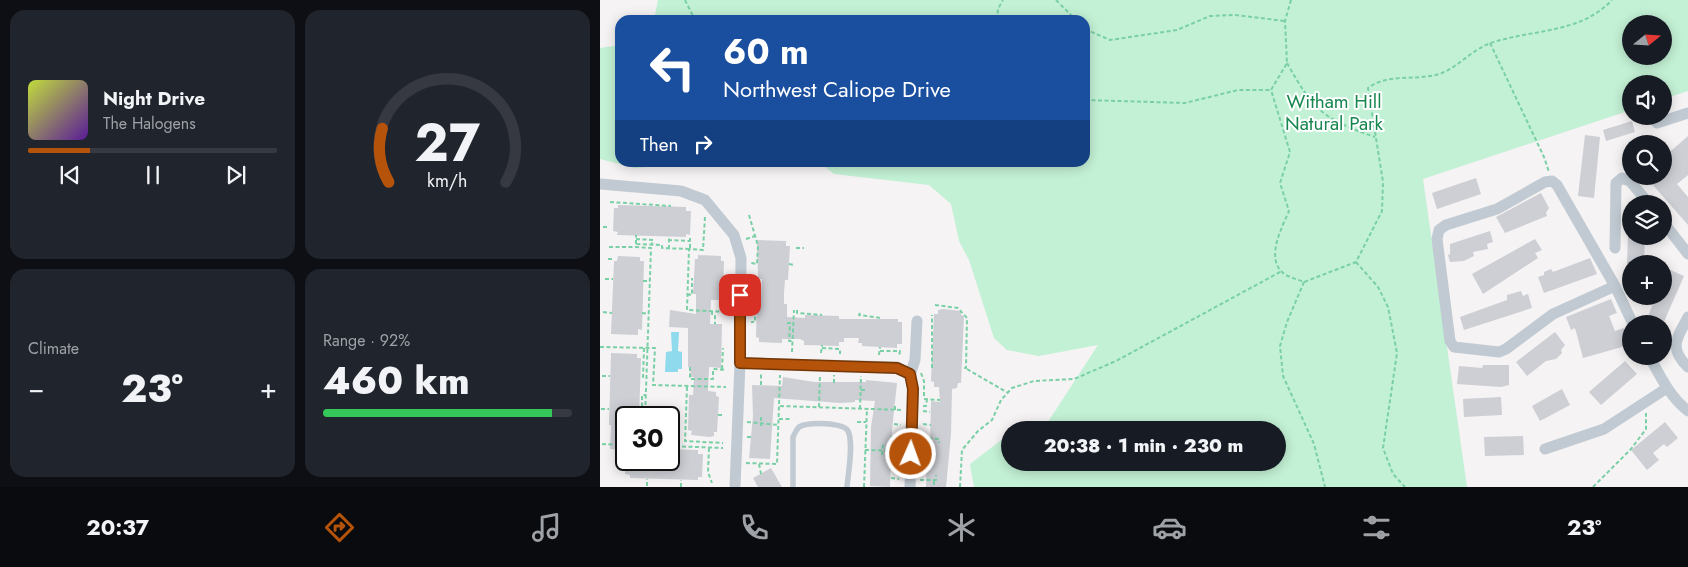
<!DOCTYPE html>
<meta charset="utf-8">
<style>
:root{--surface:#171b24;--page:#20242c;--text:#f1f3f6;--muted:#9ea1a6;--line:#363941;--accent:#b45309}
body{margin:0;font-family:Jost,sans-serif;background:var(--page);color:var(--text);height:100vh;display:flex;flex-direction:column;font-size:19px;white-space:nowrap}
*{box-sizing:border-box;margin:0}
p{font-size:16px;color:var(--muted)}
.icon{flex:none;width:28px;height:28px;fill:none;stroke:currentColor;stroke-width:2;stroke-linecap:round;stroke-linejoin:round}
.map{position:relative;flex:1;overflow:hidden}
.sheet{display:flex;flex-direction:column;gap:10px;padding:10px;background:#0d0f14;width:600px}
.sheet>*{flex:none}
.banner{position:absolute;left:15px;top:15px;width:475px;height:152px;border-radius:15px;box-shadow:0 2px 12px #0003;background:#1a4fa0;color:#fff;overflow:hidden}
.needle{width:32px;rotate:72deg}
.fabs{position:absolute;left:1022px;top:15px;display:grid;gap:10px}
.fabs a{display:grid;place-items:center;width:50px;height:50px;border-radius:50%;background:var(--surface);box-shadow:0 2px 12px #0003;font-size:25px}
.speed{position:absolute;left:15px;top:406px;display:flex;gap:10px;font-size:25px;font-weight:700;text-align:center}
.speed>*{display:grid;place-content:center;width:65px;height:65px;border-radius:50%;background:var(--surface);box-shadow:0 2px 12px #0003;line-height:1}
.speed .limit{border:2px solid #111;border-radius:8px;background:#fff;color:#111}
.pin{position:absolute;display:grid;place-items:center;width:42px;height:42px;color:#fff;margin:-21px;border-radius:10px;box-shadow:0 2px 8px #0006}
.me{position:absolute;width:55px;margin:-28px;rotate:2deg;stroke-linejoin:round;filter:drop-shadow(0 0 4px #0008)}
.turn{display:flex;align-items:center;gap:18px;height:105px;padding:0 25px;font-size:22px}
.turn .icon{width:65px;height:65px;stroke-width:2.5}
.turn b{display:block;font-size:35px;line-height:42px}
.then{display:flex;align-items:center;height:48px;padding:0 25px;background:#0003;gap:10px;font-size:19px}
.big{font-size:38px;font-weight:800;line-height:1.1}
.sheet .widget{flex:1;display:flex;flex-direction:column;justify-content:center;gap:8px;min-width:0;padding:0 18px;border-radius:15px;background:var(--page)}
.sheet .dial{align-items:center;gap:0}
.dial svg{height:130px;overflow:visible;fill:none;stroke:var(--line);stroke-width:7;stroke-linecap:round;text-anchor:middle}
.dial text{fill:var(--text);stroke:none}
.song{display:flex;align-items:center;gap:15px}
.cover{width:60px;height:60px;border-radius:8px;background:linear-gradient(135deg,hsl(70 70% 55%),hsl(270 70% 35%))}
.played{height:5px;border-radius:2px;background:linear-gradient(90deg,var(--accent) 25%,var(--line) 25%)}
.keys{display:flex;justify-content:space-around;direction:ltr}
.heat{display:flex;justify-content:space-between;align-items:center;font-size:28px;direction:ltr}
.charge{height:8px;border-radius:4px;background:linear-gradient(90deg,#34c759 92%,var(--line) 0)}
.sheet .tiles{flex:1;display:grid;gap:10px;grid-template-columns:repeat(2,1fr)}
.trip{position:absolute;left:401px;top:421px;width:285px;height:50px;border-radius:25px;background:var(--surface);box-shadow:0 2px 12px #0003;font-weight:800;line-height:50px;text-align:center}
.dock{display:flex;height:80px;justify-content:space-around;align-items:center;background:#090b0e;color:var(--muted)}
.dock .icon{width:35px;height:35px}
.dock .on{color:var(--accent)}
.dock b{font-size:22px;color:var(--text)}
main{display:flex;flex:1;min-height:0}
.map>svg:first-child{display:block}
.green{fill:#c3f1d5;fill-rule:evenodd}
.water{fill:#90daee}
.building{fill:#cdcfd5}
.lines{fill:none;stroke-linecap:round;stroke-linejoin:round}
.path{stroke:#7ad0a6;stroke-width:2;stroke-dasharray:4 2.5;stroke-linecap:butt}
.service{stroke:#c1cad2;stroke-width:5.5}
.minor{stroke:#c1cad2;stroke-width:11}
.route-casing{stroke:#753606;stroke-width:12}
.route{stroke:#b45309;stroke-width:9}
.labels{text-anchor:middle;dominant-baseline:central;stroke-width:4;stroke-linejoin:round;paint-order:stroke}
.park-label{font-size:19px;fill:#17864f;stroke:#fff}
</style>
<main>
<section class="sheet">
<div class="tiles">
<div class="widget">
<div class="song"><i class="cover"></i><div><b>Night Drive</b><p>The Halogens</p></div></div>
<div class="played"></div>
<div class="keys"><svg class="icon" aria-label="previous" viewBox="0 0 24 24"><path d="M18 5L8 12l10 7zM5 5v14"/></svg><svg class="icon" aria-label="pause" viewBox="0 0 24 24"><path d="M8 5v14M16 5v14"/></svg><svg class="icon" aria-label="next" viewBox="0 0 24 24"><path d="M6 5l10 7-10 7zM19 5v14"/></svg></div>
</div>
<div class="widget dial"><svg viewBox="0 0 100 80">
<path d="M14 69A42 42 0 1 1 86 69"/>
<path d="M14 69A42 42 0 0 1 10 36" stroke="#b45309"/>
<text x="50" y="56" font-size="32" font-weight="700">27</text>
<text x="50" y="72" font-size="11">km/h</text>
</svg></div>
<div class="widget"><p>Climate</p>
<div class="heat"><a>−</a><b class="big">23°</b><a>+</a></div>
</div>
<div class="widget"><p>Range · 92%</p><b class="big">460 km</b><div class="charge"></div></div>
</div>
</section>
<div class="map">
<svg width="1088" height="487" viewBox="0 0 1088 487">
<rect width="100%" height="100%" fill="#f5f3f3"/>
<path class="green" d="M58 0H1088V91L1064 99V84H1031V110L823 179 867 487H374L370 464 404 438 410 436V462H678V430H431L446 425 498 345 439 356 407 350 394 338 369 260 359 241 351 204 329 185 234 174 220 163 485 162V20H54ZM1031 24H1064V56H1031Z
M20 45V162L103 163 35 168 0 159V48Z"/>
<path class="water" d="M71 332H79L78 351 82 352V369H78V372H65L66 352 72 351Z"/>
<path class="building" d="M1032 121 1035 132 1006 141 1003 130Z
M985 135 1000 137 994 198 978 196Z
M1088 136V175L1077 184 1088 197V225L1045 176H1064V157Z
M876 178 881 194 837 209 832 193Z
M941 193 949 208 946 213 947 216 905 233 896 217Z
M18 205 86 207V211H91L90 235 86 234V237L17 235 18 232 13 231 14 208H18Z
M890 231 893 242 887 244 888 249 873 252 874 256 864 261 850 262 848 255 850 254V244Z
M1028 236H1045L1044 264H1027Z
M935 239 942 250 935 253 938 258 883 294 872 274Z
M157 240 186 241V246H190L188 280H185L184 293V304H187V317L205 318V315L239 316V319H298V322H302V344H297V348L262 346V343H258L259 338H244V342H239V346L204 345V341L200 339H182V343L159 342V338L156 337 157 303H160L161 299 162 279H158Z
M98 255 121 256V261H124L123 296 120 295 119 300H111L110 324H122L121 368 109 367 108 391 116 392V396L119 397 117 432H114V436L110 437 91 435 92 431 88 430 89 395H93L94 377H90L91 367H88V328L69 327 70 310 96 314V294H93L95 259H98Z
M18 256 40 257V261H44L42 330 38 329V335L11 334 14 261H17Z
M990 258 997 274 944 293 938 277 944 275V272L951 269 953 272Z
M1068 269 1084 276 1063 324H1058L1047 319 1056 296H1064V280Z
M921 291 923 296 928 294 932 308 864 330 860 317 907 300V295Z
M1011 299 1017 313 1009 316 1015 331 1024 328 1029 345 983 358 975 328 971 330 966 317Z
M343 309 361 311V315L364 316 361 383H358L357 388 352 389 351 434 346 487H326L327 458H329L330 443 331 401 340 402 339 387H334V382L331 381 334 314H338V310Z
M955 332 965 345 961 350 962 353 956 359 946 361 927 376 916 362Z
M11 353 37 354V358H41L39 418H26V431H18V450L10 449 11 425H9Z
M1025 361 1037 374 1001 405 989 392Z
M883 365H909V385L901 387 857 384 859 366 882 368Z
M183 377 214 382H266V380L297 383 292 430 290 487 270 486 271 427 275 401 255 400V402L240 403 174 398 170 459 149 458 153 416 152 385 182 386Z
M962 389 970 405 940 421 932 406Z
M901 397 902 415 864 417 863 399Z
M1065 422 1078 438 1067 447 1064 444 1053 453 1059 460 1047 470 1031 450Z
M923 436 924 455 885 456 884 437Z
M69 449 98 450V454H103L102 477H98V480L30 478V475L25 474V460H69Z
M171 468 182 487H158L153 478Z"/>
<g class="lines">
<path class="path" d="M85 0 95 20
M456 0 476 20
M691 0 685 21 687 63 671 90 690 152 680 183 689 211C682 227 666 257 682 272 687 277 697 279 704 282L756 262 782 211 783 182 768 88C789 72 817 82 842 73 859 66 873 49 891 43 932 29 980 34 1012 0
M397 20 398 9 403 0
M485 29 510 40 577 30 610 16 635 15 685 21
M890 43 944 157 949 172
M687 63C714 111 723 119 775 137
M485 100 585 103 638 90H671
M10 202 71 206
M149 215 158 246 157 264 151 263
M105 217 103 250 89 249 87 310 128 312
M3 227H9
M36 239 53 240 52 244
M146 239 155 236
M68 240 90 241
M36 244V235
M9 247H36
M90 248V238
M196 248H204
M69 249V237
M8 259H12
M756 262 778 287 788 307 797 353 783 448 793 474 805 487
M189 264 195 265
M5 279H13
M124 280H129
M43 281H50
M704 282 687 322 680 346 683 376 714 444 725 487
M87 294 92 295V278
M150 302H155V322H151
M335 305 358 308 367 318 366 368H362
M197 310V313L222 315
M112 311V314L115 315V324
M3 312 12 313
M42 313 49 314
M260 313 259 315 281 318
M187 323H190L189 341H192
M0 347 55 348 53 385 126 387
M44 348 43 377H47
M222 348 240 349V354
M280 351H300L299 356
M192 352 194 310
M221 353 222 345
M279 355 280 347
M90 367V379H113V369L126 370
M332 368V315
M122 369 123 348
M367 369 408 393
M321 373 324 381V397
M2 376H10
M234 383V375
M161 385V373
M87 387 85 441 123 443
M261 390H266
M324 399 340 400
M180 406 302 410
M323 406H326L327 399
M219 407 220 375
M1 409H9
M260 409 261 376
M39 410H42V395H46
M295 410V404
M323 411 330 412
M118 415H124
M161 417V426
M45 418 51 248 36 247V244L62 245V248L89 249
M179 419H191
M147 422 179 425
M257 422H266
M294 424 301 425
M323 424 331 425
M69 429H77V446
M147 437H152
M291 437H301
M322 438 339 439V443
M2 444 26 445
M69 446 123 448
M109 448 108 472 112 483
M265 450 300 451
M321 453H329
M282 455 283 444
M146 463 177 464 180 375
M159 464 161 474
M321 465 327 466
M290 466H299
M291 478 299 479
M320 480H336V475
M334 485V480
M47 486V479
M81 487V480
M264 487 267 409
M360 487 362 450 378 431 392 420 401 400 412 388 434 381 474 379 516 361 682 271
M993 487 1031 449 1046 429V413"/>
<path class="service" d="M193 487V437C195 433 196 430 199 427 208 422 243 422 248 431 254 443 248 474 247 487"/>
<path class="minor" d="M1057 123 1088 113
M0 184 81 191 105 200 134 235 141 258 140 363 135 487
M1064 223 1088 254
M1015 248 1016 183 1022 178 1030 181 1049 204
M1015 286 953 314 906 349 899 352 854 347 850 341 837 239 839 230 846 225 897 209 945 182 952 181 957 185 1015 286 1033 324
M1088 317C1077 338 1068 348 1088 367
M1049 356C1060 376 1070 397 1088 411
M140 363 297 367 310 375 313 389 310 487
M310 375 315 360 317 321
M945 449 1004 429 1067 388"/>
</g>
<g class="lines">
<defs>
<path id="route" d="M140 295V363L297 368 310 374 313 389 311 454"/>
</defs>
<use href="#route" class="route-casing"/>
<use href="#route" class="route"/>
</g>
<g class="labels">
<g class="park-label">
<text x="734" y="101">Witham Hill<tspan x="734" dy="22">Natural Park</tspan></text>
</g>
</g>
</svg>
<div class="fabs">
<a><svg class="needle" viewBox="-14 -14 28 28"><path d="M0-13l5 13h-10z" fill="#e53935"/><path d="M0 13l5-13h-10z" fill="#9ea1a6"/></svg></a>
<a><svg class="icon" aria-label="sound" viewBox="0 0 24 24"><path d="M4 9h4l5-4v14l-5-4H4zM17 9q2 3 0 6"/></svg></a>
<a><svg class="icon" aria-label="search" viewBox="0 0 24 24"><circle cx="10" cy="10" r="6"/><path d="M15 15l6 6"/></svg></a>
<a><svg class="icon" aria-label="layers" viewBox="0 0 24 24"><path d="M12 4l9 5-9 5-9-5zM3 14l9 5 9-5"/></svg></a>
<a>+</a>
<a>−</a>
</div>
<div class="speed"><div class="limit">30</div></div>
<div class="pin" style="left:140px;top:295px;background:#d93025"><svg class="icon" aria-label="arrive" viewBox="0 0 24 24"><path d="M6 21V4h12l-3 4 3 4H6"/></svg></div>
<svg class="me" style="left:311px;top:454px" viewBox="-20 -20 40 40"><circle r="17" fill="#b45309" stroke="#fff" stroke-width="3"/><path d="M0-11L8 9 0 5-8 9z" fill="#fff"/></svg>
<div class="trip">20:38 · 1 min · 230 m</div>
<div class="banner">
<div class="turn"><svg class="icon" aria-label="left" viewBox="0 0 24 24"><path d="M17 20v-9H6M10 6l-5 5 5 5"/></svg><div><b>60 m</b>Northwest Caliope Drive</div></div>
<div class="then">Then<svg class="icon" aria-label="right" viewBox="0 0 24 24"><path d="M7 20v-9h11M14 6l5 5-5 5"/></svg></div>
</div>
</div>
</main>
<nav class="dock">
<b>20:37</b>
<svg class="icon on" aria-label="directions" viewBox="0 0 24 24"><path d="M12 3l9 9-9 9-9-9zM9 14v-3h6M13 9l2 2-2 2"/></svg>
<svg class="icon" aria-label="music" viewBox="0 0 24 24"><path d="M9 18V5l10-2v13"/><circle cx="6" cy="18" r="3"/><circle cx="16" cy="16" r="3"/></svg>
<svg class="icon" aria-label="phone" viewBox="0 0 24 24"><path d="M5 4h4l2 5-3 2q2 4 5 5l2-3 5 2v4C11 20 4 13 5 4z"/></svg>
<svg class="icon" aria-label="climate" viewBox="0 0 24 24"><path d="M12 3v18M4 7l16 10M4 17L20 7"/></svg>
<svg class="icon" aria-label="car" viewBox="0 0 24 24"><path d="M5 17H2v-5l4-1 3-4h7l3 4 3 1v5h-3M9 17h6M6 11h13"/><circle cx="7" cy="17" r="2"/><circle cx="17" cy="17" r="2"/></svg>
<svg class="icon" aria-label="filters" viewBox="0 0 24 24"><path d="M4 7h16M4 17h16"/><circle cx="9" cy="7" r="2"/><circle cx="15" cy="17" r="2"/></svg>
<b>23°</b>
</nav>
